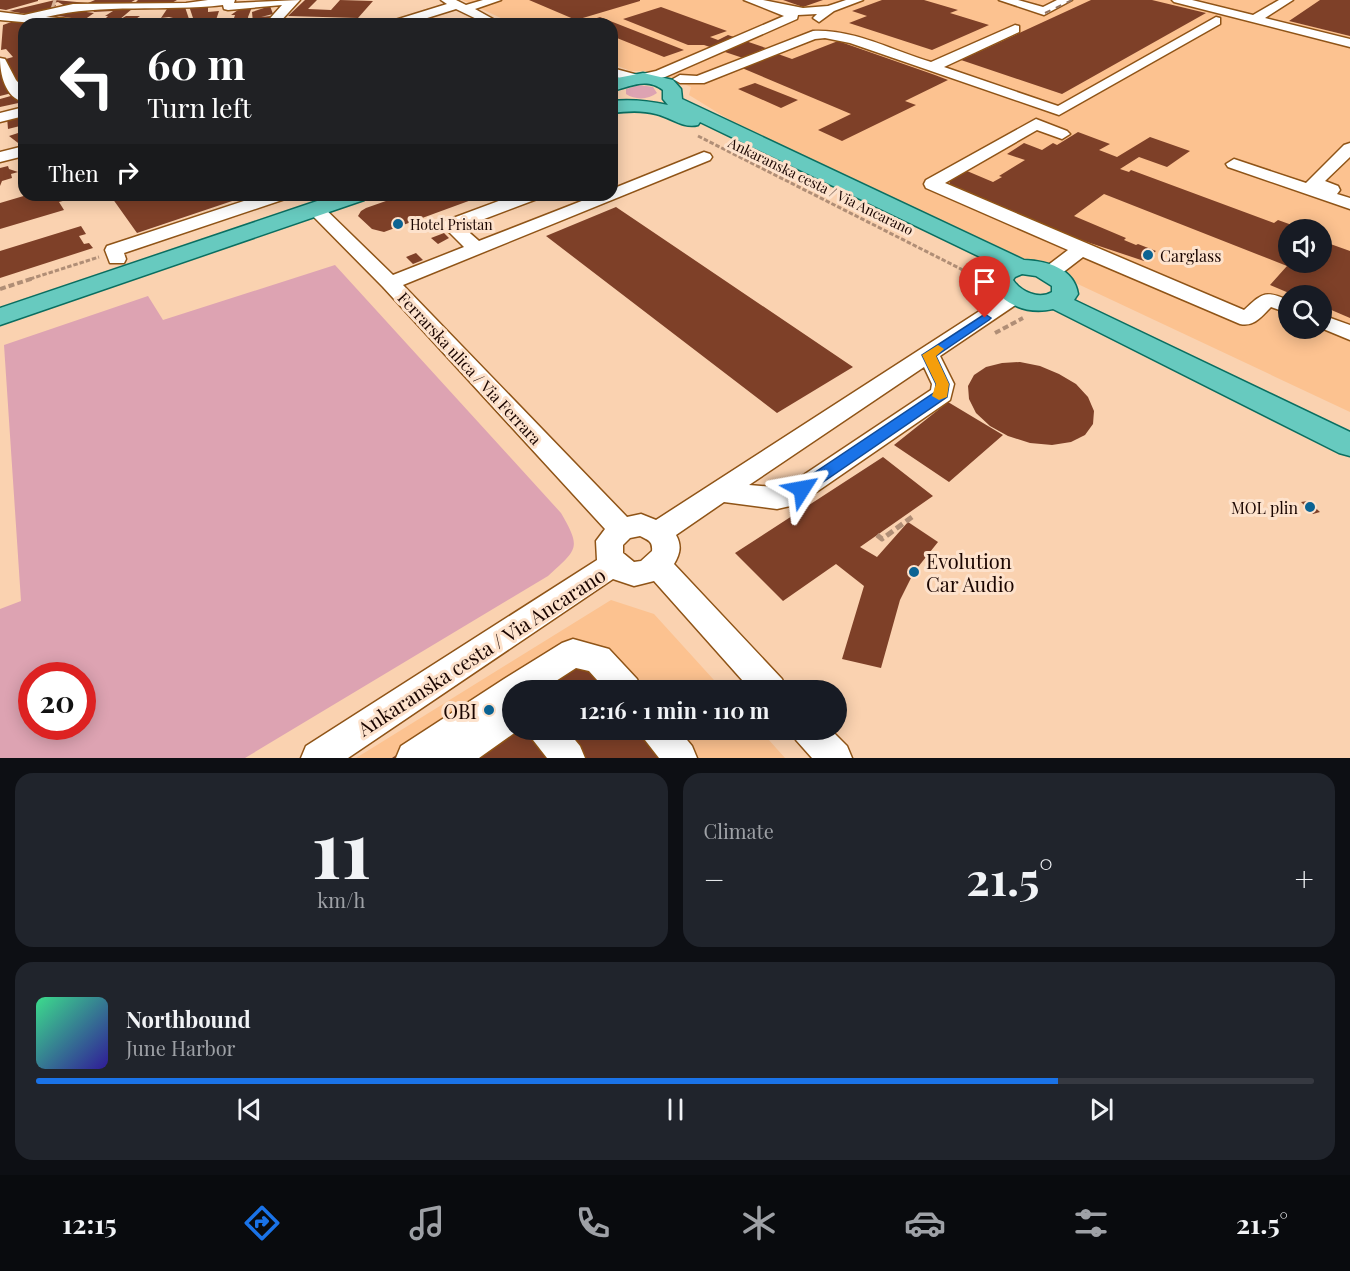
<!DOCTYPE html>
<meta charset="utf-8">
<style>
:root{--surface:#171b24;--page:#20242c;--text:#f1f3f6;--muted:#9ea1a6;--line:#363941;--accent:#1a73e8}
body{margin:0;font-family:"Playfair Display",serif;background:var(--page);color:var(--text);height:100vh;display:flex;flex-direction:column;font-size:22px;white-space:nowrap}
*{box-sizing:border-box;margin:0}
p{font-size:20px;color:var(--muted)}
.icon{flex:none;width:33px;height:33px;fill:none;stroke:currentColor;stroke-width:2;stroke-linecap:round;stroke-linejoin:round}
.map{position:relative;height:758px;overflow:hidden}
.side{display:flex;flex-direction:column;gap:15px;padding:15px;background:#0d0f14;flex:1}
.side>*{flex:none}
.guide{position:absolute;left:18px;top:18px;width:600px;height:183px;border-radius:18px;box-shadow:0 3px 15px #0003;background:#202124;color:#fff;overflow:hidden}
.fabs{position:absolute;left:1278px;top:219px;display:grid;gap:12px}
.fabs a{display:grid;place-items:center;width:54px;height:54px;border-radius:50%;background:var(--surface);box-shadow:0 3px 15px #0003;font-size:30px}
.speed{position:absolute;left:18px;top:662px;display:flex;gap:12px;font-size:30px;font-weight:700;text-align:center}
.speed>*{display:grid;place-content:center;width:78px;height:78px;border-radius:50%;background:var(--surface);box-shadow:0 3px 15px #0003;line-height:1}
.speed .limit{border:9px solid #d22;background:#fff;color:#111}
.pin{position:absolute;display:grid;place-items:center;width:51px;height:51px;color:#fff;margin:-62px -26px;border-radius:50% 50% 50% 0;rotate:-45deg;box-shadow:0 0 6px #0007}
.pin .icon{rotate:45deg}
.me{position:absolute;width:66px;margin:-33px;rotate:56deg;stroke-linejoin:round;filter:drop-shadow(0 0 4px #0008)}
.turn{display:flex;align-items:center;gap:21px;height:126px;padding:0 30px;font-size:27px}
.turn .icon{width:78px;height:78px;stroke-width:2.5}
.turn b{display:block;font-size:42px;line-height:51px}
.then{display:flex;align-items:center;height:57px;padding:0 30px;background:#0003;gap:12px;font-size:22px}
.big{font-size:45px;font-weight:700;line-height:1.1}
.side .widget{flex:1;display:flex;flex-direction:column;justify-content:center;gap:9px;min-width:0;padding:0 21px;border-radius:18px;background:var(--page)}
.side .dial{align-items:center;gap:0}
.dial b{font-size:78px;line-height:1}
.song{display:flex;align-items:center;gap:18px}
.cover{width:72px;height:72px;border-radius:9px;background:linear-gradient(135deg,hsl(150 70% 55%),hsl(250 70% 35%))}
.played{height:6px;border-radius:3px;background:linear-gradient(90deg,var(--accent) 80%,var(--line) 80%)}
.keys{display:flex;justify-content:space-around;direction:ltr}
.heat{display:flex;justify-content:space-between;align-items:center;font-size:33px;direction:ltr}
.side .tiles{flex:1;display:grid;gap:15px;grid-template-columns:1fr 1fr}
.widget:last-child{grid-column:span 2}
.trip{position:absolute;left:502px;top:680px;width:345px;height:60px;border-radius:30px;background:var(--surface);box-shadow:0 3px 15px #0003;font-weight:700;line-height:60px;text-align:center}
.dock{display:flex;height:96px;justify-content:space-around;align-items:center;background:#090b0e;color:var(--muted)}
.dock .icon{width:42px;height:42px}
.dock .on{color:var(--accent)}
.dock b{font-size:27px;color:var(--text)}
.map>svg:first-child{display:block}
.built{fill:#fcc290;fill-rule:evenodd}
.green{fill:#dda3b2;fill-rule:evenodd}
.building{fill:#7e4028}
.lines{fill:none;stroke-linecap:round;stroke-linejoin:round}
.minor-tunnel{stroke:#d8b396;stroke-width:13;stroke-dasharray:13 7;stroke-linecap:butt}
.minor-casing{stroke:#8f5417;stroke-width:3}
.major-casing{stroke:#0a6e60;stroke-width:3}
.path-far2{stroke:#b08e76;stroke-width:3;stroke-dasharray:4.5 2;stroke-linecap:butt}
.path-far1{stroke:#b08e76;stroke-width:4;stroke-dasharray:6 3;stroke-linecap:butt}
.path{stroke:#b08e76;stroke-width:5;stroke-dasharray:8 4;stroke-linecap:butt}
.minor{fill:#fff;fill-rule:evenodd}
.major{fill:#67cabf;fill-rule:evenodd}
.rail{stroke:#92725e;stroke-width:2;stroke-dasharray:6 6;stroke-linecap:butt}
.route{fill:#1a73e8;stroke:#114b97;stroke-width:1.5}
.slow{fill:#f59e0b}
.poi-dot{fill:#0b6393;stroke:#fde2cc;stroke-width:2}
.labels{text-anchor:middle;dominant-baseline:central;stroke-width:6;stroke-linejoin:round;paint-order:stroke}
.far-street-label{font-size:14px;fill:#1a0500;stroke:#fde2cc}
.far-poi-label{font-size:14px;fill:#1a0500;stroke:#fde2cc;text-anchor:start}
.poi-label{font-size:16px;fill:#1a0500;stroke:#fde2cc;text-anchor:start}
.street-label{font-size:16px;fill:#1a0500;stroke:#fde2cc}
.near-poi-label{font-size:20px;fill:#1a0500;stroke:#fde2cc;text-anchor:start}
.near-street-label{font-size:20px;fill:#1a0500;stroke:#fde2cc}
</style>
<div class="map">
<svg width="1350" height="758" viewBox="0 0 1350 758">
<rect width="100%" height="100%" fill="#fad2b0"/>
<path class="built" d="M462 0H1350V412L733 122 689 95 691 87 652 71H631L612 64V24H514ZM1288 230H1322V262H1288ZM1288 296H1322V328H1288Z
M611 600 654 614 723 690H513V729H759L785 758H356Z"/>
<path class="green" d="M639 85 653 87 657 93C648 100 635 100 626 94V89Z
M335 265 561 513C582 549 577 549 548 576L245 758H0V609L21 601 4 345 148 296 163 320ZM32 675H82V726H32Z"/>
<path class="building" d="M0 0H38V1L6 10 0 9Z
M55 0 88 3 95 0H135L128 4 135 5 132 9 119 20 126 16H140L129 24H100L108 16H105L113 11 93 12 102 5 67 7 58 2 54 3 56 6 47 9 49 11 32 15 9 11Z
M138 0H177L170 4H134Z
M305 0H317L308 9 331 10 340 0 373 1 358 18 288 16Z
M529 0H640V1L576 20Z
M783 0H823L803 7Z
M882 0H924L958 10 950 13 989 25 932 50 849 23 867 16 852 11Z
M1091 0H1152L1206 13 1062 94 961 60Z
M1320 0H1350V36L1289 21Z
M227 5 208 7V12L219 11 216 20 229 19 234 18 235 15H231L238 10 232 11 235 8 252 7 248 17 249 24H195L189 6Z
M176 6 185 7 189 19 173 22V18L169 17 161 18 167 9Z
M270 6 273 14 261 17 271 16 265 22 253 23 252 12Z
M661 7 727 31 710 37 718 40 728 35 766 48 743 58 704 45H688L623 19Z
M79 11 94 13 84 20 59 16 50 19 35 16Z
M600 17 684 50 664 57 612 36V24L581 23Z
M14 21 24 22V90L22 91 2 60 13 57 6 49 1 50 3 25Z
M838 41 935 75 948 80 905 101 916 105 842 141 818 130 851 114 742 68 778 54 792 59Z
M0 70 2 75 16 92 0 96Z
M755 83 798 100 781 108 738 89Z
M18 94 23 102 0 107V99Z
M24 112V125L8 129 7 117Z
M24 131V145L22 146 9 136Z
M1078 132 1110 144 1099 150 1117 157 1150 137 1190 151 1167 167 1139 157 1120 169 1129 172 1131 170 1274 223 1278 220 1303 229 1288 230V262H1322V241L1350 251V318L1322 306V296H1296L1270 285 1287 266 1104 194 1074 216 1126 238 1124 240 1136 245 1138 244 1156 251 1144 261 1078 239 950 184 949 181 967 171 993 182 1002 177 999 176 1025 160 1007 154 1024 143 1042 150 1053 143 1057 145Z
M8 166 9 169 18 172 11 174 12 178 2 181 0 186V168Z
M27 195H67L70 199 59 202 64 210 0 229V203Z
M110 195H250L137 233Z
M403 195H485L384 232 372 229 358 216 361 211 366 208Z
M616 207 853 367 777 413 546 236Z
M81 226 86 234 79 236 84 244 89 243 93 248 0 278V251Z
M444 233 449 238 438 244 431 238Z
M416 253 423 260 413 264 406 257Z
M1020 362 1040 366 1059 374 1076 384 1088 397 1094 411 1093 424 1085 435 1071 442 1052 445 1030 443 1008 436 990 426 976 413 969 399 968 386 974 375 986 367 1002 363Z
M948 402 1003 435 949 482 894 445Z
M883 457 933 496 860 547 877 557 908 522 938 542 914 572 900 600 881 668 842 659 864 586 836 564 783 601 735 553Z
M1308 501 1320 512 1313 514 1301 502Z
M555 649 640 690H513V729H670L692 758H392Z"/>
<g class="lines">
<path class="minor-tunnel" d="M53 1 56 2"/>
<defs>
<path id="minor" d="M208 0H235L234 3 300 0 278 24H265L282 5 228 10 224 9 223 5C164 12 103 3 46 17L80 20 86 24H44L0 20V12L24 15 73 4 186 3Z
M441 0H456L466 5 483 0H501L475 9 502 24H487L456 9 408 24H390L392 21 447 4Z
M744 0H763L803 8 828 6 846 0H863L834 11 819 22 813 18 817 14 798 15 797 19 665 77 638 83 612 76V68L638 75 656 71 784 16Z
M999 0H1018L1043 7 1057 0H1072L1044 15Z
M1172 0H1192L1253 15 1279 0H1293L1265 18 1350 39V47L1174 2Z
M1216 17 1220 18V24L1059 115 850 43 825 38 815 39 704 83H680L673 79 680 75 697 76 813 31C854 29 893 51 931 62L1015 25 1019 26V32L944 67 1058 106Z
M0 58 5 59 16 80 24 89V102C5 98 0 74 0 58Z
M24 107V116L0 122V113Z
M1036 119 1067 131 1070 134 1062 139 1037 130 945 183 1244 310C1263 293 1264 290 1288 300V313L1271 307C1261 317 1254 327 1240 324L1083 257 1057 277H1043L1040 273 1043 269 1068 250 926 188 924 184 926 180Z
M1350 143V157L1325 181 1338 186 1340 190 1337 194 1350 198V209L1228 167 1226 164 1234 159 1306 183 1344 145Z
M24 146V156L0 162V152Z
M704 152 710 154 712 157 710 160 403 285 627 517 641 514 656 520 1009 292H1023L1026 296 1023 300 940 356 954 384 950 400 799 504 777 509 724 502 676 535C682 546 680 554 674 564L782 679 787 690H751L654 581 634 586 613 579 348 758H301L306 746 597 560 596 541 605 529 383 287 306 209 309 205H321L393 275 464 247 442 225 445 221 515 195H540L537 199 463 227 479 241 597 195H612V189ZM924 367 932 384 931 390 784 488 749 485ZM640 536C648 540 653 541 652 551L641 561 634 562 623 553V545L630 538Z
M262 195H288L285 199 124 253 126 259 124 263H110L105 250 107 246Z
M1322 315 1350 325V340L1321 328Z
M573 639 609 649 637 679 642 690H606L589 671 576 668 542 690H513V729H520L479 758H396L401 746 504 679 562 643Z
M529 729H566L580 746 585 758H547L533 740Z
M641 729H678L692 746 697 758H659L645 740Z
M792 729H830L847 746 852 758H812L796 740Z"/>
<path id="major" d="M643 73 673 80 681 89 682 99 1024 260C1047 261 1074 268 1078 294L1074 300 1350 432V456L1339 453 1053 309C1026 315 1001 304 989 280L999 266 700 122 698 125C683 129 670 117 656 114 642 110 627 111 612 113V101C632 99 649 101 668 105L663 99V90C646 77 630 87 612 91V79ZM1022 274 1036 276 1052 286V292C1039 300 1021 292 1013 280L1015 277Z
M335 195H367L364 200 0 325V308Z"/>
</defs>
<use href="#minor" class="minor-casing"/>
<use href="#major" class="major-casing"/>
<path class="path-far2" d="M698 136 961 269 974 279
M30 279 99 257"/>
<path class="path-far1" d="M973 278 975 292 983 300
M0 289 34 278
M995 333 1023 318"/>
<path class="path" d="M877 535 882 539 912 517"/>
<use href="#minor" class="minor"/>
<use href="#major" class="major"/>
<path class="rail" d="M1045 13 1072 0"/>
</g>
<path class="route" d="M985 314 991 318 989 320 936 356 949 384 947 397 807 493H796L794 489 796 485 935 392 936 384 922 355Z"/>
<path class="slow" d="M938 345 944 349 936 356 949 384 947 397 939 400 932 396 936 384 922 355Z"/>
<g class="poi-dot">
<circle cx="398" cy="224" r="6"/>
<circle cx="1148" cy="255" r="6"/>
<circle cx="1310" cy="507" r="6"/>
<circle cx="914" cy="572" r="6"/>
<circle cx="489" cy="710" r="6"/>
</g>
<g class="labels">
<g class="far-street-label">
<text transform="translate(821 186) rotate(26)">Ankaranska cesta / Via Ancarano</text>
</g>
<g class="far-poi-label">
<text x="410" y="224">Hotel Pristan</text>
</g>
<g class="poi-label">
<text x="1160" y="255">Carglass</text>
<text x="1298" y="507" text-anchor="end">MOL plin</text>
</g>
<g class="street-label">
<text transform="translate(470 368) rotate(47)">Ferrarska ulica / Via Ferrara</text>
</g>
<g class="near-poi-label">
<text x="926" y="560">Evolution<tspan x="926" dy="23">Car Audio</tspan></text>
<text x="477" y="710" text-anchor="end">OBI</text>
</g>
<g class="near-street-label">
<text transform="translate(481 651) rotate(-33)">Ankaranska cesta / Via Ancarano</text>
</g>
</g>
</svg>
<div class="fabs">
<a><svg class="icon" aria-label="sound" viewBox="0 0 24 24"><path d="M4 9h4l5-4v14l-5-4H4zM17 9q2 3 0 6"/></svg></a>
<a><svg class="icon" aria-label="search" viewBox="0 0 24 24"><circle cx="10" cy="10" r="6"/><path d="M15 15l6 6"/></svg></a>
</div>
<div class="speed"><div class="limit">20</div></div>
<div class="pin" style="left:985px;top:318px;background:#d93025"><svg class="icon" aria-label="arrive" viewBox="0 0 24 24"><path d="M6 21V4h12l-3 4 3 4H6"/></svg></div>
<svg class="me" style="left:802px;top:489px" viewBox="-20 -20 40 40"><path d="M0-17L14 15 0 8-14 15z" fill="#1a73e8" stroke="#fff" stroke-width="4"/></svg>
<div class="trip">12:16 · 1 min · 110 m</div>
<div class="guide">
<div class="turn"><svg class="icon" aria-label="left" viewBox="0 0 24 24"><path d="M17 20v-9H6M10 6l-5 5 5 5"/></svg><div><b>60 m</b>Turn left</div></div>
<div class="then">Then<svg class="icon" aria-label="right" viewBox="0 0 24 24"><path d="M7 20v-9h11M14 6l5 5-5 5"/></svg></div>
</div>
</div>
<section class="side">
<div class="tiles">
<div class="widget dial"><b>11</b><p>km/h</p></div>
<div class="widget"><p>Climate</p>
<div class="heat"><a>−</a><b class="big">21.5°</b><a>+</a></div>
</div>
<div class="widget">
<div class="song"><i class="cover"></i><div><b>Northbound</b><p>June Harbor</p></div></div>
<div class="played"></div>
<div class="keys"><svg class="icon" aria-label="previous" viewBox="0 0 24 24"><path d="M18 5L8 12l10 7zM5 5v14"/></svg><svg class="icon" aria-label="pause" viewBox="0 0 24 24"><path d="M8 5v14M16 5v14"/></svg><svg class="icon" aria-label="next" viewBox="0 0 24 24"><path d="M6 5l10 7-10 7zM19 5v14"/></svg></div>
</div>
</div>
</section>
<nav class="dock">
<b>12:15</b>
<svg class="icon on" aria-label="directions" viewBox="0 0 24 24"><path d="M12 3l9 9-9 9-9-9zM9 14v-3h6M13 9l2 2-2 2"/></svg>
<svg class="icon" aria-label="music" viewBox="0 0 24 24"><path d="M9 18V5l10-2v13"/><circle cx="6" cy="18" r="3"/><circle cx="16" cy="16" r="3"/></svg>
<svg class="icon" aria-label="phone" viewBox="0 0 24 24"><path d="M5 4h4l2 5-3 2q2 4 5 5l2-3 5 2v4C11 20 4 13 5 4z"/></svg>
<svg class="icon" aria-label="climate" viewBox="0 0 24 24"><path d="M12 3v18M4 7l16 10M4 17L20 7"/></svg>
<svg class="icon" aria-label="car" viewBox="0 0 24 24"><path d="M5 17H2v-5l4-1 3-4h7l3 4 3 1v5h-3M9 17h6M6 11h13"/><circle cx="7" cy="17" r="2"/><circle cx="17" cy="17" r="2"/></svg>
<svg class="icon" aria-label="filters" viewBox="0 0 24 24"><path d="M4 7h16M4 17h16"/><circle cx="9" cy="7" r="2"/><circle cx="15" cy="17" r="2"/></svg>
<b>21.5°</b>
</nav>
